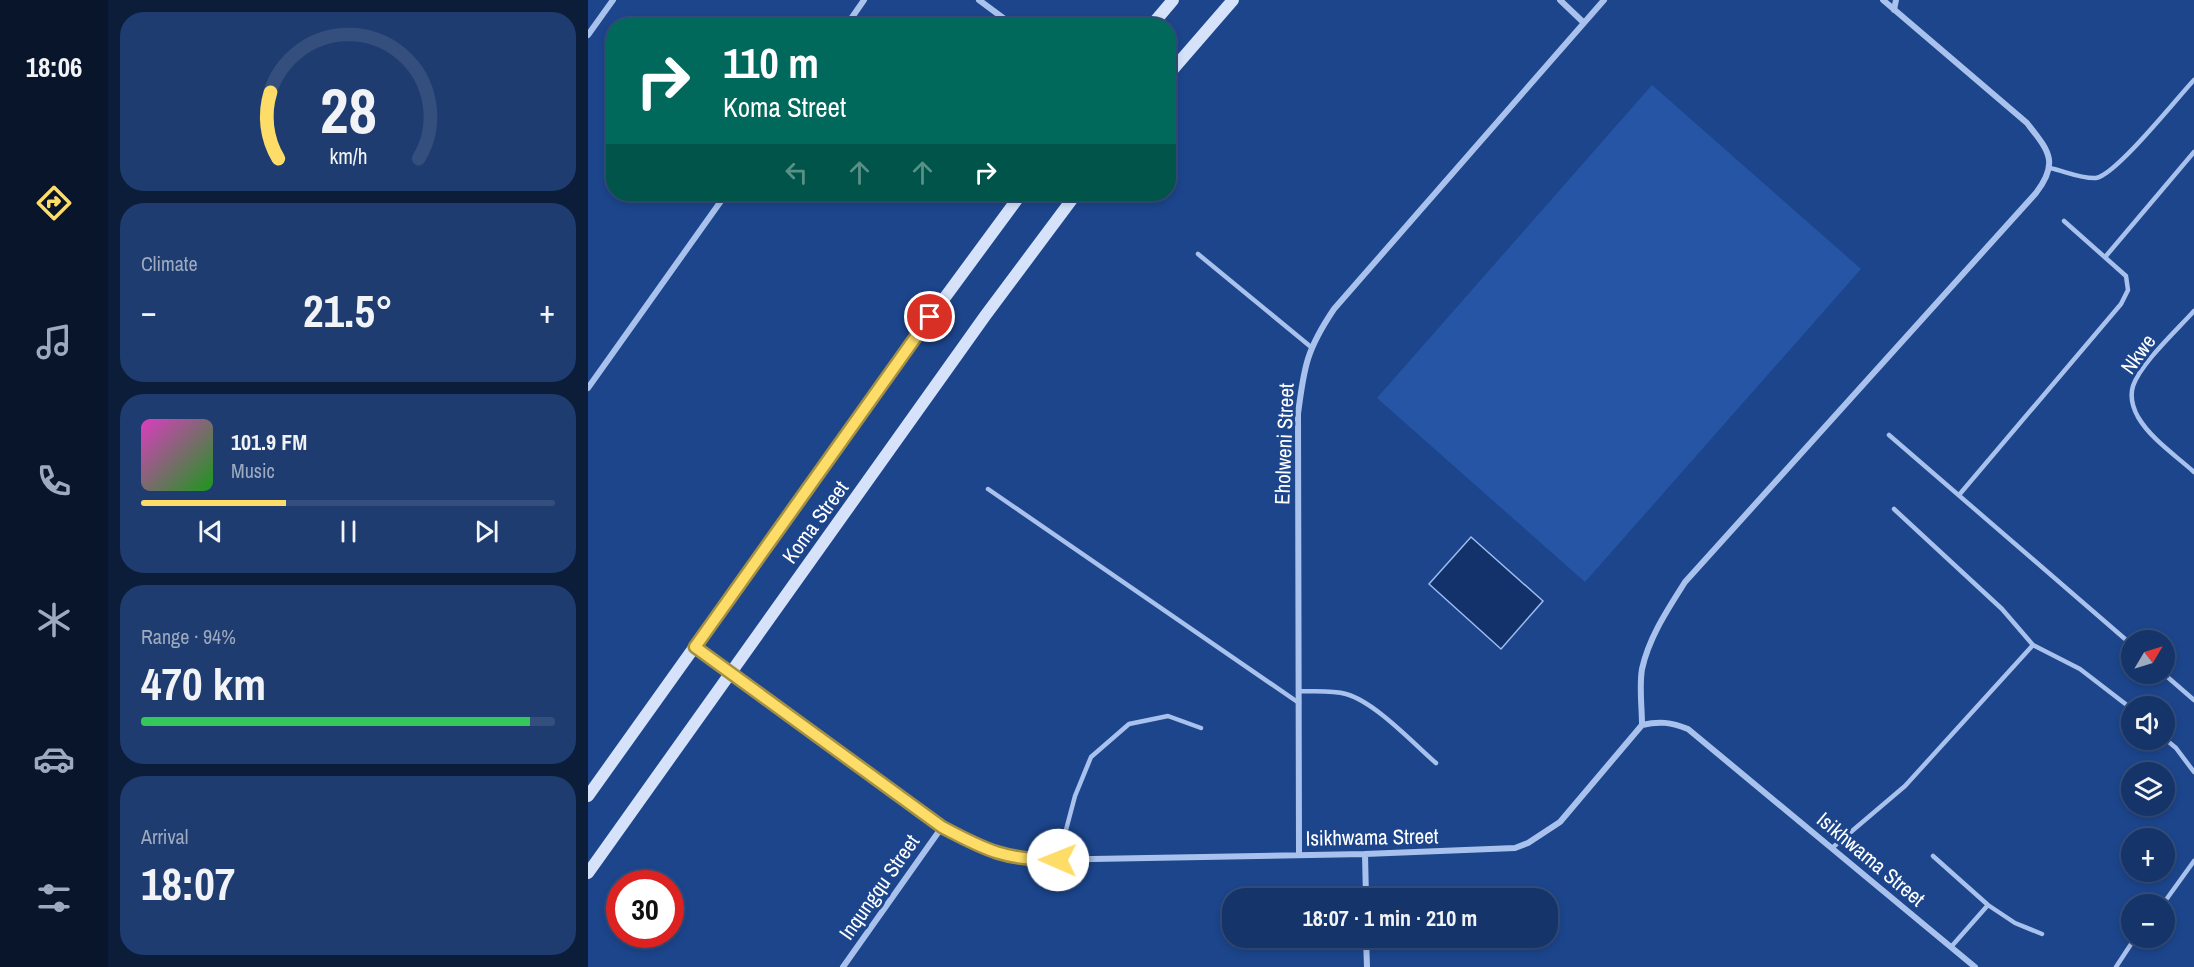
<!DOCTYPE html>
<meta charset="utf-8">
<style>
:root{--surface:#153469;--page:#1e3c6f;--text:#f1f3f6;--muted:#9daac0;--line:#344f7d;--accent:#fddd67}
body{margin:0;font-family:"Archivo Narrow",sans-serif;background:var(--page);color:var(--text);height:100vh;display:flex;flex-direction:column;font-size:22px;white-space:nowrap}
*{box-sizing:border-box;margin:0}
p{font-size:20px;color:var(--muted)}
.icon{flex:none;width:33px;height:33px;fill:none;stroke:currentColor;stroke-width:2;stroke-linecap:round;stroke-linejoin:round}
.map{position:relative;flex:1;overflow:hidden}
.panel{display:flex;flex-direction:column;gap:12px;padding:12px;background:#0c1d3a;width:480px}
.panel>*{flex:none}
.banner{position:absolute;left:18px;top:18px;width:570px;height:183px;border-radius:24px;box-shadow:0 3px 9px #0003,0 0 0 2px var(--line);background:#00695c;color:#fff;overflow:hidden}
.needle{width:39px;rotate:52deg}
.controls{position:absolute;left:1533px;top:630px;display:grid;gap:12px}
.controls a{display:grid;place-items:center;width:54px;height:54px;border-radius:50%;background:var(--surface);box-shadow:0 3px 9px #0003,0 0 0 2px var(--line);font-size:30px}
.speed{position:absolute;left:18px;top:870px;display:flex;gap:12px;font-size:30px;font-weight:700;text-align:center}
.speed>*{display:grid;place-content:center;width:78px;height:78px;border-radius:50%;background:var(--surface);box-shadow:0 3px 9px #0003,0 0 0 2px var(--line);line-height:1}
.speed .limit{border:9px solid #d22;background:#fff;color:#111}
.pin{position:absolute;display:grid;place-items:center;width:51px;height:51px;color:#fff;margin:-26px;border:3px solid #fff;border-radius:50%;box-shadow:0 2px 6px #0007}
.me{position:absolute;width:66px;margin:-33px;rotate:271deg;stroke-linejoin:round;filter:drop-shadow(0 0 4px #0008)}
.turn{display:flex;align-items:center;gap:21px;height:126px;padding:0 18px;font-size:27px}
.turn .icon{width:78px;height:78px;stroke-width:2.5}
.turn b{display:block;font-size:42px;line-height:51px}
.lanes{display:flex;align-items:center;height:57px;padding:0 18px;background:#0003;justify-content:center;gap:30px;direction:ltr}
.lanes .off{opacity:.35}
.big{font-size:45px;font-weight:700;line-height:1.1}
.panel .card{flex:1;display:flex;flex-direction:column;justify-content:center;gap:9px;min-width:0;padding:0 21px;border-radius:24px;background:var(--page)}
.panel .dial{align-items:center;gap:0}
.dial svg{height:156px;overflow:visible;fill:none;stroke:var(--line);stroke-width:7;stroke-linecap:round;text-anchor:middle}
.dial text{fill:var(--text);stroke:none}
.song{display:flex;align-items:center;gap:18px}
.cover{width:72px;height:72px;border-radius:9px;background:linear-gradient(135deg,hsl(310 70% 55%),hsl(120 70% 35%))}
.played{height:6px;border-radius:3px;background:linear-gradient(90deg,var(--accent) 35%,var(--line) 35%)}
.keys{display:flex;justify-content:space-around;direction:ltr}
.heat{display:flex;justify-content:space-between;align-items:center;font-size:33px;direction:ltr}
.charge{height:9px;border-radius:4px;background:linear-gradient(90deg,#34c759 94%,var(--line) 0)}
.trip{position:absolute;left:634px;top:888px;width:336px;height:60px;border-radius:24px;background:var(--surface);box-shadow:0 3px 9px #0003,0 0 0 2px var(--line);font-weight:700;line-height:60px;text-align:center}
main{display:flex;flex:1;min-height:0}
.tabs{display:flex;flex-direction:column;width:108px;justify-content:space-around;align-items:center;background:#08152a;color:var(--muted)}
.tabs .icon{width:42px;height:42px}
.tabs .on{color:var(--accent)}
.tabs b{font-size:27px;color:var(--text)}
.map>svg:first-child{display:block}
.green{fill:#2655a5}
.water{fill:#13326b;stroke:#9cbcef;stroke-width:1.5}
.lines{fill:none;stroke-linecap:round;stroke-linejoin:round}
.service{stroke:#a9c2ed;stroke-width:4.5}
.minor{stroke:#a9c2ed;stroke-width:6}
.secondary{stroke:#d5e2f9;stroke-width:12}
.route-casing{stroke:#a49043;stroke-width:15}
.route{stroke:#fddd67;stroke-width:10}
.labels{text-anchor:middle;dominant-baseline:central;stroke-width:6;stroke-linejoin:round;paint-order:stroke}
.street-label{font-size:21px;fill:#fff;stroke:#1c458c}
</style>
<main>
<nav class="tabs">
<b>18:06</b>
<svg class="icon on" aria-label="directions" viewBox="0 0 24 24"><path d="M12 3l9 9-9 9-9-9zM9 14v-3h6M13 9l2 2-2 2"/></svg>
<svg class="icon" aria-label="music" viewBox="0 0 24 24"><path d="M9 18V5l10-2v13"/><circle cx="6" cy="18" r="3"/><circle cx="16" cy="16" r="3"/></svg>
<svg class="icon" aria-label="phone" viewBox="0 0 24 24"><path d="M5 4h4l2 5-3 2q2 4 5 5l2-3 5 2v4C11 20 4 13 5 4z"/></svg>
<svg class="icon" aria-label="climate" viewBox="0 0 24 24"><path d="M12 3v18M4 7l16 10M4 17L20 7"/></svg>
<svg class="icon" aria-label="car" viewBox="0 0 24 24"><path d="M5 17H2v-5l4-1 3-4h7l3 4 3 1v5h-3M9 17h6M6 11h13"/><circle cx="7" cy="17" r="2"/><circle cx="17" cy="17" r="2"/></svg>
<svg class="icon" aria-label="filters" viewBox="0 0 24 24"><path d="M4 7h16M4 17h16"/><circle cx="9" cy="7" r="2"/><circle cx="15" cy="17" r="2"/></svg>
</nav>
<section class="panel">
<div class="card dial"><svg viewBox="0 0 100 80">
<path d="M14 69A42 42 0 1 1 86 69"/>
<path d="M14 69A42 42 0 0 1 10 35" stroke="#fddd67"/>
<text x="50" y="56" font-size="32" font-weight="700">28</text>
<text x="50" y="72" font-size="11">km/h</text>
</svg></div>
<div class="card"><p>Climate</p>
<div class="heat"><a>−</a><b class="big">21.5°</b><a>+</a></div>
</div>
<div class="card">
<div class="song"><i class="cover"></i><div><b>101.9 FM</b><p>Music</p></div></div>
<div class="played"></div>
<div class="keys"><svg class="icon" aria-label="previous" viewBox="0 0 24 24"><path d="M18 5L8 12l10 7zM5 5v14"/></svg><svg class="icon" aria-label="pause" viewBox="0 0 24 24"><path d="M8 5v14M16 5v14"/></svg><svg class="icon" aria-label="next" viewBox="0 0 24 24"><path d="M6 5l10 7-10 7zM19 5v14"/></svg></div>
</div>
<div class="card"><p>Range · 94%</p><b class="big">470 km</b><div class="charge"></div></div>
<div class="card"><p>Arrival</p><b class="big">18:07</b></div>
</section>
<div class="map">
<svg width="1606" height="967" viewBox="0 0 1606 967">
<rect width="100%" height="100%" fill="#1c458c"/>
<path class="green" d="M1064 85 1273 269 997 582 789 398Z"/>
<path class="water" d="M883 537 955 601 913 649 841 584Z"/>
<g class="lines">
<path class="service" d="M1462 168C1476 171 1494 179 1508 178 1528 175 1589 98 1606 80
M610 254 723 347
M1518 256 1606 152
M1606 311C1589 330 1553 363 1545 386 1542 396 1545 408 1550 417 1563 439 1587 455 1606 472
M1301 435 1544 645
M400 489 711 703
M1371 495 1533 304 1540 290 1538 276 1476 221
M1306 509 1414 609 1445 645 1492 669 1544 709
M1576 674 1606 700
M711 691C726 692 744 690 758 694 787 702 825 743 848 763
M1576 738 1588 748 1606 772
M1244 848 1317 786 1445 645
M1345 856 1400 905 1427 923 1454 934
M470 860 487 796 503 757 541 724 580 716 613 728
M1575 904 1606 861
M1363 947 1400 905
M1528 967 1547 938"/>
<path class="minor" d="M391 0 426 26
M972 0 995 22
M1306 10 1308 0
M258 26 276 0
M0 35 25 0
M0 388 138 194
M107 647 354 827C390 847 407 855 449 860L777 854 927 848 940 843 972 822 1054 725C1071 721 1083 722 1100 729L1387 967
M1054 725C1054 707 1051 687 1054 669 1061 637 1080 609 1097 582L1448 193C1472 162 1460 150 1439 123L1295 0
M777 854 778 898
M711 855 710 414C716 366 719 349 746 309L1016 0
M778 938 779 967
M255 967 354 827"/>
<path class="secondary" d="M563 26 585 0
M580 75 645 0
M0 796 330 334 433 194
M0 873 397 316 488 194"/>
</g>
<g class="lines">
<defs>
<path id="route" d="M342 317 107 647 354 827C399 851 418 860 470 860"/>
</defs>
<use href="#route" class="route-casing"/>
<use href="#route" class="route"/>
</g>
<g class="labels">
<g class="street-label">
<text transform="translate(1550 354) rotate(-54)">Nkwe</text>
<text transform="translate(696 444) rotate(-88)">Eholweni Street</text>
<text transform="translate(227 522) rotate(-54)">Koma Street</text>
<text transform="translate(784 837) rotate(-1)">Isikhwama Street</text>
<text transform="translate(1283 859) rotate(40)">Isikhwama Street</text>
<text transform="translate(291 887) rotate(-55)">Inqungqu Street</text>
</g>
</g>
</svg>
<div class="controls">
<a><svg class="needle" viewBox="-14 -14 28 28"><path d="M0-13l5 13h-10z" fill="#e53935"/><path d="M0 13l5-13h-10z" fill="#9daac0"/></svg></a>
<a><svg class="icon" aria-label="sound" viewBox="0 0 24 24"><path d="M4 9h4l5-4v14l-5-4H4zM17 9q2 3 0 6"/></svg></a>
<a><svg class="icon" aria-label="layers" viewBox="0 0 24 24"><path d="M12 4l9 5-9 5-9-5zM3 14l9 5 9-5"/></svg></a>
<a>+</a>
<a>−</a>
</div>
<div class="speed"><div class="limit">30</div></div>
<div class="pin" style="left:342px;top:317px;background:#d93025"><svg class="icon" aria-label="arrive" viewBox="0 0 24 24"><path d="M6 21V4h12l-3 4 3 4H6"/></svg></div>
<svg class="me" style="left:470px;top:860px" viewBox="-20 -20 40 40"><circle r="19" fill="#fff"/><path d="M0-13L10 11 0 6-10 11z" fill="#fddd67"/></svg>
<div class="trip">18:07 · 1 min · 210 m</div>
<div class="banner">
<div class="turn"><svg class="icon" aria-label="right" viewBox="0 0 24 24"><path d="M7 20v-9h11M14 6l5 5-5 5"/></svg><div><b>110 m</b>Koma Street</div></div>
<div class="lanes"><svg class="icon off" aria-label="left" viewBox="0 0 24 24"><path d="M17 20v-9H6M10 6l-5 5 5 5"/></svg><svg class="icon off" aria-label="ahead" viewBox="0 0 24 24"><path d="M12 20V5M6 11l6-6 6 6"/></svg><svg class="icon off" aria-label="ahead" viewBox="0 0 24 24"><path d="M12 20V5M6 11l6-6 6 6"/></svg><svg class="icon" aria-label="right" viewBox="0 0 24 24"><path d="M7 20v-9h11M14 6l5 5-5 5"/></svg></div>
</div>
</div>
</main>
